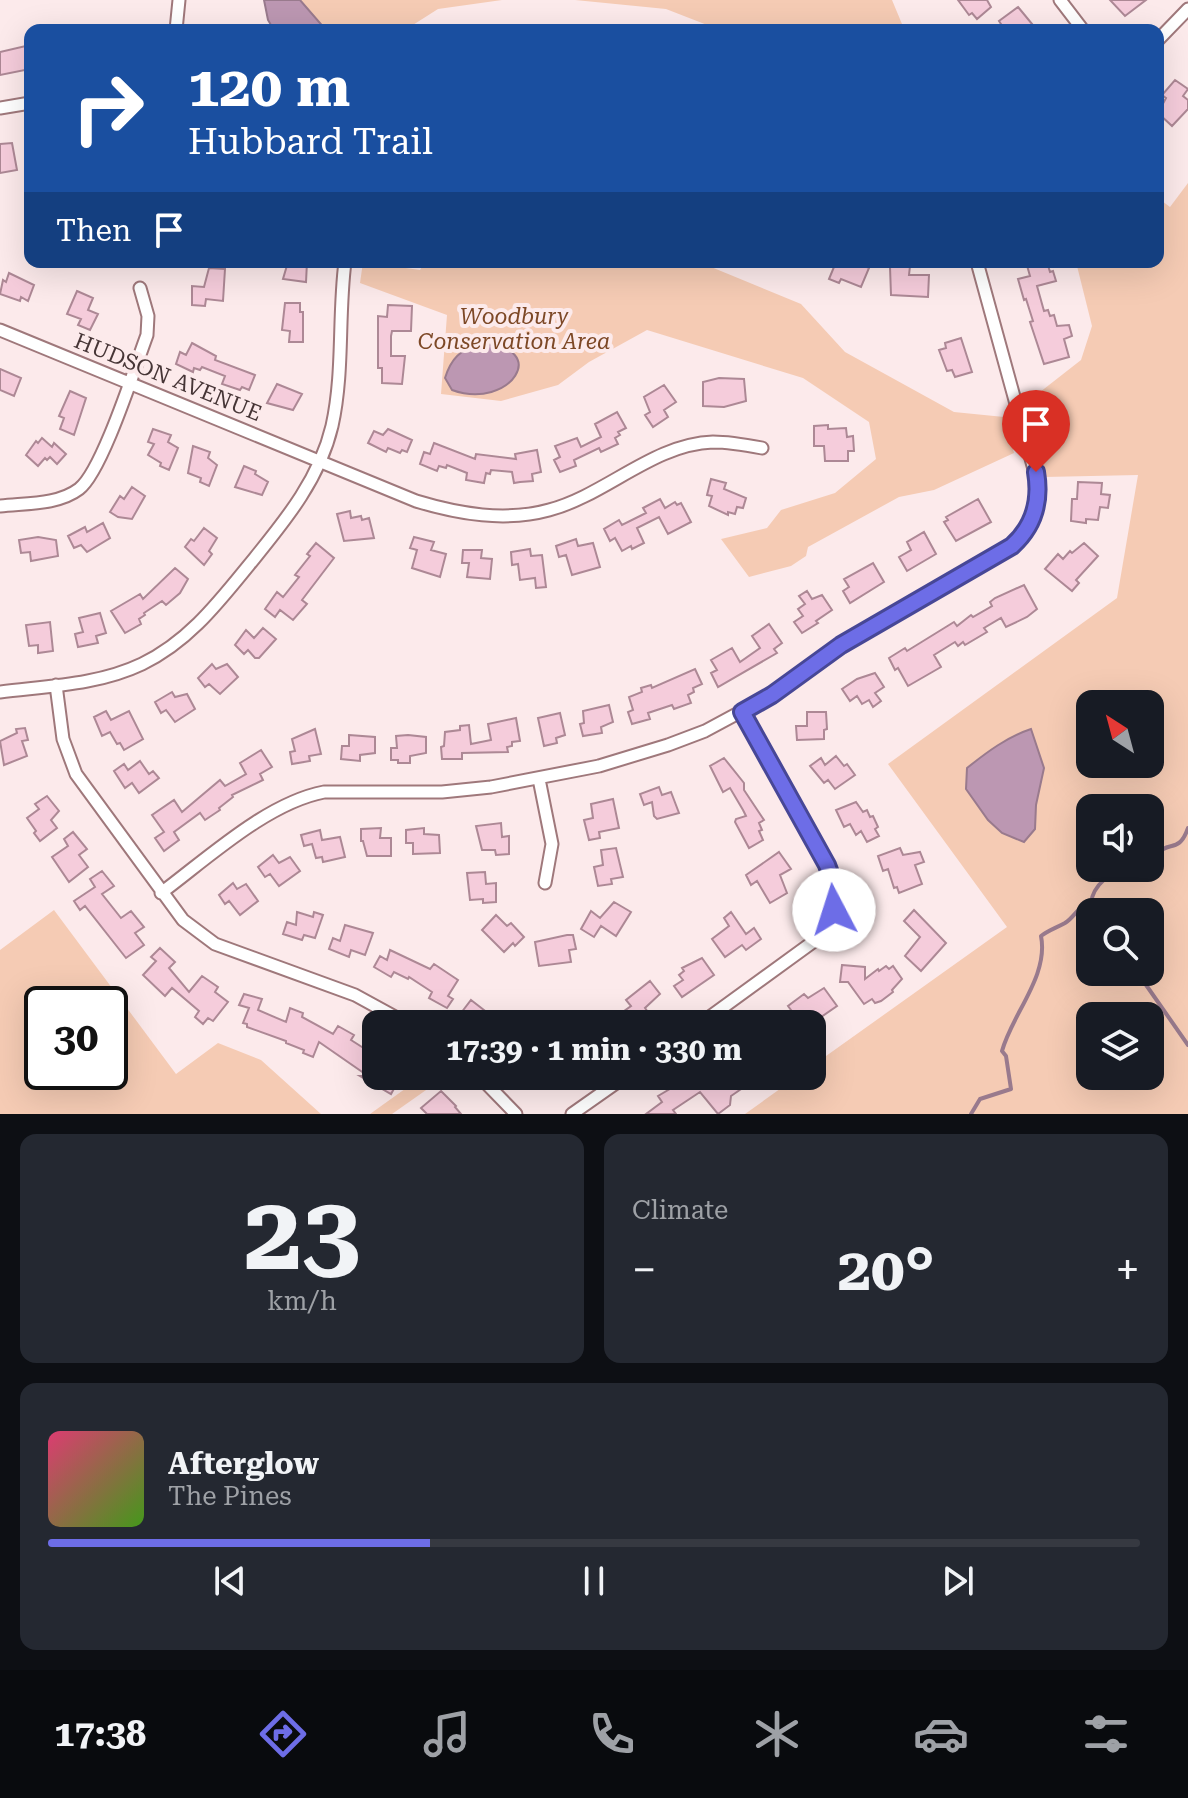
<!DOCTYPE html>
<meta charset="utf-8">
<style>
:root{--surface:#171b24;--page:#242831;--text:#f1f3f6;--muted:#9ea1a6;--line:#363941;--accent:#6d6de7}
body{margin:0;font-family:"Roboto Serif",serif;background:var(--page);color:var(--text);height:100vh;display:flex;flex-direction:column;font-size:30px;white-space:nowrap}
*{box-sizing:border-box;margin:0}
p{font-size:26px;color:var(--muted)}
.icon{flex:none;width:44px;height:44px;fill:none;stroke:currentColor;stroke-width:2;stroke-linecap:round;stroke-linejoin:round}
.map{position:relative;height:1114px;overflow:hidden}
.side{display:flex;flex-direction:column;gap:20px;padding:20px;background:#0d0f14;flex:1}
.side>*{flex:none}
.top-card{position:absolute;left:24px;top:24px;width:1140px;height:244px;border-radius:16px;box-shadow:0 8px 32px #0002;background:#1a4fa0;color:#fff;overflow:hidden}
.needle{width:52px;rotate:324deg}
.buttons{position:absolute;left:1076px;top:690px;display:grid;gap:16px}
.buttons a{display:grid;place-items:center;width:88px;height:88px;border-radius:16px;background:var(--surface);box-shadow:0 8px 32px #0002;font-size:40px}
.speed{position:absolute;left:24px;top:986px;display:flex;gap:16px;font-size:40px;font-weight:700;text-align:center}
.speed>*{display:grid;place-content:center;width:104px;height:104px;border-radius:50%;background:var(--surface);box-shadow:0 8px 32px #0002;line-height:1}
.speed .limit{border:4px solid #111;border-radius:12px;background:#fff;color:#111}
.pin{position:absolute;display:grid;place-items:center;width:68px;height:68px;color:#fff;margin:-82px -34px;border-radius:50% 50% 50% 0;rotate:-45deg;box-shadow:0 0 8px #0007}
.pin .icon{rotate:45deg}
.me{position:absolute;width:88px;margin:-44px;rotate:355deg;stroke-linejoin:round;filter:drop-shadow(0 0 6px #0008)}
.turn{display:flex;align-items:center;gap:28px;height:168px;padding:0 32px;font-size:36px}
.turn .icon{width:104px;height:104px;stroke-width:2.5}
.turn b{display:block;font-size:56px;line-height:68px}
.then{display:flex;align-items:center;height:76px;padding:0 32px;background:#0003;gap:16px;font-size:30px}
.big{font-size:60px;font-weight:700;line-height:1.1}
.side .card{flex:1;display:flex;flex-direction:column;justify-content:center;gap:12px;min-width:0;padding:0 28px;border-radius:16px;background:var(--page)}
.side .dial{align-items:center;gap:0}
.dial b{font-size:104px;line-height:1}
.song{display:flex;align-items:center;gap:24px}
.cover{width:96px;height:96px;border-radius:12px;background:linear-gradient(135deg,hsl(340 70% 55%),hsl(100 70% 35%))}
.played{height:8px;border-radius:4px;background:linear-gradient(90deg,var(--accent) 35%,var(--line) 35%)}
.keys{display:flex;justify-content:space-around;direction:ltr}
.heat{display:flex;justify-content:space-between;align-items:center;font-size:44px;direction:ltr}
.side .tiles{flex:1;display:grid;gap:20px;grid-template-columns:1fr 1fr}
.card:last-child{grid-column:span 2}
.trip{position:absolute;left:362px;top:1010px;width:464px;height:80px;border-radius:16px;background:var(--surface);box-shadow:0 8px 32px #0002;font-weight:700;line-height:80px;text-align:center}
.dock{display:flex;height:128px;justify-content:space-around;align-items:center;background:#090b0e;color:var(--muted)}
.dock .icon{width:56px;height:56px}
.dock .current{color:var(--accent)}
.dock b{font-size:36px;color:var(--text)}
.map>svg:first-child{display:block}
.green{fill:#f5cbb4;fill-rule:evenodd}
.water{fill:#bc97b2;stroke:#997a8d;stroke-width:2}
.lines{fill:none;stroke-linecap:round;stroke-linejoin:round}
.stream{stroke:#997a8d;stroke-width:4}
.building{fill:#f5ccdb;stroke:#ad8895;stroke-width:2}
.street-casing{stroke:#9f787b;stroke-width:15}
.street{stroke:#fff;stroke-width:11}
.route-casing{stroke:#474796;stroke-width:20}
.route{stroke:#6d6de7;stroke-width:14}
.labels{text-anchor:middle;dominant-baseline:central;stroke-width:8;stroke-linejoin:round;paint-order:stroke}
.park-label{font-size:22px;font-style:italic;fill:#7d4826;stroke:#fceaeb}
.street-label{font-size:22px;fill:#463536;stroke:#fceaeb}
</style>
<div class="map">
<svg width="1188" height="1114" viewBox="0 0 1188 1114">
<rect width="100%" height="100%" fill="#fceaeb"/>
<path class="green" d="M266 0H502L438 9 405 30H293Z
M575 0H892L902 24 911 30H720L666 9Z
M1188 183V1114H745L798 1076H812V1066L1007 927 888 764 1117 598 1138 475 1044 477 1026 403 1081 360 1092 326 1076 262H1158V198L1170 207ZM1090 704H1150V764H1090ZM1090 808H1150V868H1090ZM1090 912H1150V972H1090ZM1090 1016H1150V1076H1090Z
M363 262 420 270 425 262H699L801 304 845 352 954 412 1004 417 1014 453 934 490 899 497 808 547 806 556 791 566 749 577 721 539 767 528 781 510 835 493 876 459 869 422 803 378 647 330 589 362 558 385 501 401 441 394 447 315 360 283Z
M54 910 176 1074 218 1043 261 1060 321 1114H0V950ZM42 1004H110V1072H42Z
M423 1076H446L392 1114H370Z"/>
<path class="water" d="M264 0H300L326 30H274L268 20Z
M481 344C552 346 511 411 452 390L445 378C451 359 460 349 481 344Z
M1031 729 1044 768 1036 805 1035 829 1024 842 1002 833 988 820 966 789 967 768C987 752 1007 737 1031 729Z"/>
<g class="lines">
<path class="stream" d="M1150 866C1153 862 1154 858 1157 854 1169 840 1179 854 1188 828
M1097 912 1091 903C1093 885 1111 871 1128 868
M1137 972 1188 1045
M971 1114 980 1099 1011 1089 1006 1056 1002 1051C1012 1014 1049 976 1041 936 1049 930 1056 928 1065 923 1076 916 1077 906 1091 903"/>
</g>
<path class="building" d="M958 0H987L991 7 977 19 972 13 969 15Z
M1110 0H1146L1125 16Z
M1018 7 1023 13 1037 30H1005L999 21Z
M30 45V69L0 75V52Z
M1175 80 1188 89 1183 96 1188 100V109L1172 126 1158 113 1166 98 1162 95Z
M12 143 17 170 0 173V144Z
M288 262H307L306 282 283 279Z
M836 262H856L869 268 861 287 841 279 839 283 829 279Z
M1026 262H1047L1050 272 1053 271 1056 281 1037 286 1044 311 1048 310 1050 316 1054 315 1057 326 1069 325 1072 336 1064 339 1069 357 1044 364 1030 322 1033 321 1026 299 1024 300 1018 279 1030 276Z
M897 266H910L909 275H929L928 297 891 295 890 267Z
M209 268 225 269 223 301 206 299 205 306 192 305V286L204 287Z
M9 273 34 285 28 301 21 297 20 301 0 294 3 280 6 282Z
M77 291 93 298 88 310 98 314 90 330 78 325 81 319 67 314Z
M285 303H300V312H303V342H289L290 331 282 330Z
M388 305 412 306 411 331H392L391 336V356H405L402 384 382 383V368H378V316L387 317Z
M961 338 972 372 955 377 952 370 947 371 939 350 946 348 945 343Z
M192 343 216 356 215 360 255 375 249 390 242 387 240 390 222 384 225 376 202 367 200 370 194 368 193 372 176 364 180 352 186 355Z
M0 369 21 378 14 396 0 390Z
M719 378 744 379 746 401 724 407 703 406V382Z
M277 384 302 394 293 410 267 403Z
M664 385 676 402 664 410 668 417 653 427 645 415 650 412 644 397Z
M70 391 86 398 74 435 60 429 64 418 59 416Z
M617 412 626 428 618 432 620 435 615 438 618 444 601 452 599 448 574 460 576 466 560 472 554 460 560 457 555 446 577 438 581 447 601 437 595 424Z
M828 425V429L846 428 847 437 853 436 854 451H848V461H825L824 446H814V426Z
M153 429 171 435 168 442 178 448 169 470 160 466 161 463 148 455 154 444 148 442Z
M388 429 412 440 407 452 402 450 400 453 388 448 386 452 368 443 374 431 383 435Z
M42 438 52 447 54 443 66 454 57 464 50 457 47 460 45 458 38 466 26 455 36 441 38 443Z
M434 443 475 459 476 454 516 459 515 454 537 450 541 472 532 474 533 481 520 482 514 483 512 472 491 470 490 474 486 473 484 483 466 480 467 473 447 465 446 468 439 466 437 471 420 464 424 452 430 454Z
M193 446 210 452 208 458 217 465 209 486 200 482 201 478 188 473Z
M244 466 256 471 255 474 268 482 262 495 235 487Z
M711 479 726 483 724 489 746 498 743 508 737 507 735 514 728 512V515L709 506 712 496 707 495Z
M1078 482 1102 483 1101 494 1110 495 1108 508 1100 507 1098 520 1086 519V523L1071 521 1072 499H1077Z
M132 487 145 496 132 519 118 517 110 512 120 496 124 499Z
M660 499 665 508 675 502 677 505 681 503 691 522 668 534 659 517 637 528 644 543 632 549 631 546 622 551 615 538 610 541 604 529 619 520 622 525 646 513 643 508Z
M978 499 991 522 956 541 944 522 948 520 946 517Z
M350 511 351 518 361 516 362 520 369 518 374 538 344 541 337 514Z
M103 523 110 538 87 552 81 545 74 548 68 536 85 527 87 532Z
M204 528 217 538 209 551 212 554 204 565 185 547 191 539 194 541Z
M924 532 936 554 907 571 899 557 911 550 907 542Z
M38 537 56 540 58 556 31 561 30 552 21 553 19 540Z
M414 537 434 542 431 550 446 554 440 577 412 568 417 550 410 548Z
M576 539 578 546 593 543 600 567 572 575 566 555 559 557 556 546Z
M316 543 334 558 302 600 307 604 293 620 280 610 275 617 265 609 277 592 283 597 299 577 295 575 310 556 307 554Z
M1084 543 1098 556 1076 580 1079 583 1072 591 1045 569 1058 554 1063 559 1070 551 1072 553Z
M530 549 531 556 542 555 546 587 536 588 535 578 520 580 518 564 512 565 511 552Z
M463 550H482L481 558 492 559 490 579 467 577 469 563H462Z
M873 563 884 582 850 603 843 591 849 587 844 579Z
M175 568 188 579 180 593 166 605 162 601 144 613 145 615 139 619 141 624 125 633 111 611 140 594 143 599Z
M1024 585 1037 609 1027 617 1006 627 1001 618 984 628 987 632 965 645 963 642 958 646 955 642 934 655 941 667 908 686 898 668 895 670 889 658 905 648 907 651 954 622 957 626 971 615 973 617 992 606 990 602 995 598Z
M807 591 812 599 822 595 832 610 816 621 818 623 802 633 794 622 803 616 798 609 805 604 799 596Z
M100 613 106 633 96 636 98 643 78 647 75 634 83 632 79 618Z
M50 622 53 651 38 653V645L29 646 26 625Z
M769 624 782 643 774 649 777 653 718 687 711 673 717 670 711 660 732 648 740 662 760 648 752 636Z
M263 628 276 639 259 658H255L248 650 244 654 235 645 246 630 254 638Z
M212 664 216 669 227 664 238 677 220 694 209 684 205 687 198 678Z
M695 669 702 684 693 688 694 692 688 695 691 703 674 709 672 705 648 713 650 719 632 724 628 712 633 710 629 697 642 692 641 688 651 685 652 688Z
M875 673 884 687 875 693 881 701 873 707 869 700 862 704 857 696 850 701 842 689 857 679Z
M172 692 175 697 187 694 195 709 175 722 166 710 161 713 155 702Z
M609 705 613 722 601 727 602 733 583 736 580 724 584 723 583 711Z
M106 711 111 720 129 711 143 739 124 750 120 743 117 744 110 732 102 736 94 717Z
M807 712H826L827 729 824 730V739L797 740 796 726H807Z
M560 713 565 735 556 738 557 743 544 746 538 718Z
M516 718 520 741 512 742V746L507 747 508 752 462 753V759H442L441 747 444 746 445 732 460 730V726L469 725 471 744 491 740 488 724Z
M25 728 28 740 22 741 27 756 4 765 0 741 17 733 16 729Z
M315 729 321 754 309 756 310 761 292 764 290 752 295 751 292 739Z
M349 735 375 737V753L360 755V761L341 759 342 746H349Z
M408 735 426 737V753L410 756V763H398V760H391V748H397L396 736Z
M261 750 272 767 260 774 263 780 232 795 233 797 219 808 220 810 205 820 200 813 174 832 179 840 164 851 155 838 164 832 152 815 174 800 182 812 220 780 225 786 246 774 240 763Z
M836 756 844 766 847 764 855 775 835 789 828 780 824 783 810 766 821 758 825 765Z
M724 758 744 783V790L764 820 759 823 762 830 759 831 763 840 749 848 735 822 736 819 746 816 743 810 730 788 723 792 710 766Z
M140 761 149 774 153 771 159 778 139 793 132 783 125 788 114 771 124 764 128 770Z
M659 787 662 795 671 792 679 813 657 819 654 816 652 802 644 805 640 794Z
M47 796 59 811 51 820 57 828 40 841 34 833 36 831 27 818 39 809 35 804Z
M613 799 619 828 599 832 600 838 589 840 584 820 593 818 591 804Z
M856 802 863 812 867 810 870 817 873 816 878 827 875 829 879 836 867 842 861 831 856 835 850 824 844 827 836 810Z
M501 823 502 837 509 836V854L496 855 495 850H482L476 826Z
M381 828 380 838H391V856H367L363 841H361V829Z
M424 828V834L439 835 440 853 413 854V843H406V830Z
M320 830 322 840 340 837 345 857 323 862 322 857 316 858 312 844 304 846 301 835Z
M73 832 87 849 79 855 88 867 69 882 52 857 68 846 64 839Z
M616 848 623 877 611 879 612 884 598 886 594 867 603 865 601 850Z
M900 848 903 855 920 852 924 862 915 865 922 884 899 893 897 887 894 888 888 869 883 871 878 856Z
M779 852 791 869 780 875 787 893 770 903 757 881 751 885 746 875Z
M273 855 279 863 290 857 300 871 279 886 270 874 265 877 258 867Z
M102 871 114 886 102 894 121 918 131 911 144 927 135 933 144 945 126 958 85 906 80 910 74 901 95 887 90 879Z
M485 872 486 884 496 883V902L483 903V899L470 900 467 873Z
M233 883 237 889 246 884 258 901 240 915 229 901 225 904 219 895Z
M614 902 631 912 616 936 601 926 594 937 581 929 591 911 600 918Z
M914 910 946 943 921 971 905 956 920 937 904 921Z
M297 912 313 917 314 912 323 915 315 938 304 935 302 940 283 934 287 922 296 925Z
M731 912 746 934 754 928 761 939 746 950 742 945 725 957 712 939 729 926 724 918Z
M496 915 507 926 511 923 524 937 515 946 513 943 504 952 482 930Z
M345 925 373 933 365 955 351 950 349 957 329 949 333 938 340 941Z
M567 935H573L576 949 569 950 571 962 539 966 535 942Z
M160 948 175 962 169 968 189 992 202 976 218 987 215 992 228 1002 213 1021 208 1018 203 1024 195 1017 199 1011 172 988 165 996 143 975 156 961 151 957Z
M390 950 430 969 434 964 458 980 448 996 453 999 447 1008 429 998 432 992 409 977 408 979 394 972 391 977 374 967 380 956 387 960Z
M702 958 714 975 682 997 674 986 683 980 679 975 684 971 682 968Z
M842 965 865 967V979L878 969 879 971 886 966 889 969 893 966 902 979 892 990 893 992 881 1001 875 1003 872 999 864 1004 848 982H840Z
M650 981 660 994 645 1008 653 1019 647 1024H606L631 1006 626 1000Z
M824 988 837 1006 811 1024 804 1013 797 1018 788 1006 804 994 808 998Z
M244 994 262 999 258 1010 286 1022 290 1008 303 1013 302 1017 333 1034 338 1026 354 1035 351 1040 376 1056V1076H401L391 1094 360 1076H368L319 1042 313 1057 303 1053 304 1050 286 1043V1041L247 1027V1024L243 1023 249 1008 239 1005Z
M471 1000 502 1024H474L461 1013Z
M692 1076H741L747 1085 731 1096 730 1105 718 1114 700 1092 673 1110 676 1114H646L662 1102 658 1096Z
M441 1091 456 1106 455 1107 461 1114H427L421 1108Z"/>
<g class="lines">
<defs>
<path id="street" d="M1060 0 1083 30
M176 30 179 0
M1158 40 1188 9
M0 108 30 103
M0 330 416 501C459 514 505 522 549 510 606 495 653 444 713 442 730 442 746 445 762 448
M0 506C25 503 58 505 79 489 102 472 135 367 147 335L148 316 140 288
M56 685 63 739 76 774 183 920 215 944 355 995 408 1024
M0 692C48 686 98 685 142 664 188 642 218 603 249 565 283 523 319 481 332 426 344 372 338 316 345 262
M539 779 552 844 545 883
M161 893C208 858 267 803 324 792H442L491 787 599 766 668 745 705 731 772 695 841 645 1012 546C1031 530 1038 509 1038 484L977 262
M834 910 851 915
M700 1024 817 939C836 917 839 892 827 865L742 712
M479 1076 516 1114
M572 1114 626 1076"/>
</defs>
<use href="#street" class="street-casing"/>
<use href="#street" class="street"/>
</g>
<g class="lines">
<defs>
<path id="route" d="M834 910 835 887 827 865 742 712 772 695 841 645 1012 546C1034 526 1041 501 1036 472"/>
</defs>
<use href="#route" class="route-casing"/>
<use href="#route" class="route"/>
</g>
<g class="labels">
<g class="park-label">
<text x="514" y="316">Woodbury<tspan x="514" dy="25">Conservation Area</tspan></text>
</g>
<g class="street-label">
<text transform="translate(168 377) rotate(22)">HUDSON AVENUE</text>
</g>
</g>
</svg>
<div class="buttons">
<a><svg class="needle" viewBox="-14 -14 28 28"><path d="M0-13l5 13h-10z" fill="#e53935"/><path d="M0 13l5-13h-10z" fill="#9ea1a6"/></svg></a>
<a><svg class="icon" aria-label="sound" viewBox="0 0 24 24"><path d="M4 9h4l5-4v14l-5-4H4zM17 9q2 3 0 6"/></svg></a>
<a><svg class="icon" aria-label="search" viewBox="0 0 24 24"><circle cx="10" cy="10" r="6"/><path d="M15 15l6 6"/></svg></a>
<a><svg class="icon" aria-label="layers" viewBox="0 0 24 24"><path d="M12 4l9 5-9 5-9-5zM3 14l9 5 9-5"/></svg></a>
</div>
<div class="speed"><div class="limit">30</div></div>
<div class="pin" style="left:1036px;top:472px;background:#d93025"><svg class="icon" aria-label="arrive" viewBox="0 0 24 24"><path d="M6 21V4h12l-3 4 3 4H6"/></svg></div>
<svg class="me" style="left:834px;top:910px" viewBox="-20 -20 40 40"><circle r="19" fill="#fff"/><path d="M0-13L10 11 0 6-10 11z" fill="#6d6de7"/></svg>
<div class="trip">17:39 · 1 min · 330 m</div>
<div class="top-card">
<div class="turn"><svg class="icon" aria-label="right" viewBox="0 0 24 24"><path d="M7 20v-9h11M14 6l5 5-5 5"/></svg><div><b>120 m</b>Hubbard Trail</div></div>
<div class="then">Then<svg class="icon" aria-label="arrive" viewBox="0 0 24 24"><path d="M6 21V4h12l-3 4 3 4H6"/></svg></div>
</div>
</div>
<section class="side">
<div class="tiles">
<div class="card dial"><b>23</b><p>km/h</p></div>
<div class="card"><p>Climate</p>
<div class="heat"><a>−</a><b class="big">20°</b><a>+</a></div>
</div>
<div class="card">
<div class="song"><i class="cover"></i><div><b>Afterglow</b><p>The Pines</p></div></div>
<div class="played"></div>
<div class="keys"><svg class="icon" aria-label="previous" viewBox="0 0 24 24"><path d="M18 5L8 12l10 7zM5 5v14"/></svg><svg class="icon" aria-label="pause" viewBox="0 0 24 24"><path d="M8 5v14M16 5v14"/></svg><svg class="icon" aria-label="next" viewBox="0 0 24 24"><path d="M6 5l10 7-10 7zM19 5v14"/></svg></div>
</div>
</div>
</section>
<nav class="dock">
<b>17:38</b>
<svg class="icon current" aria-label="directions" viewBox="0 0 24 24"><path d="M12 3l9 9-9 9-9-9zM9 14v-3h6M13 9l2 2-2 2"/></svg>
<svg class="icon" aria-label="music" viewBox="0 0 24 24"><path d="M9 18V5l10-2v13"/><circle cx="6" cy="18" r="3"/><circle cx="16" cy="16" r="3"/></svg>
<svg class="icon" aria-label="phone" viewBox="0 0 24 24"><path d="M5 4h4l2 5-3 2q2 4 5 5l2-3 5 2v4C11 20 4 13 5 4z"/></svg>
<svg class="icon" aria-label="climate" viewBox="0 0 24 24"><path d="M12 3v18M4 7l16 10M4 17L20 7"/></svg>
<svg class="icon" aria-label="car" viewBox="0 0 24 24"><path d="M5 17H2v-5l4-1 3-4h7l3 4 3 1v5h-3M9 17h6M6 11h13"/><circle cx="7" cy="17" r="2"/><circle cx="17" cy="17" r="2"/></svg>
<svg class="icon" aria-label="filters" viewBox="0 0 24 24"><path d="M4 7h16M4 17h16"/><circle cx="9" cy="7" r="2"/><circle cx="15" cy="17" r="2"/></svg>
</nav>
